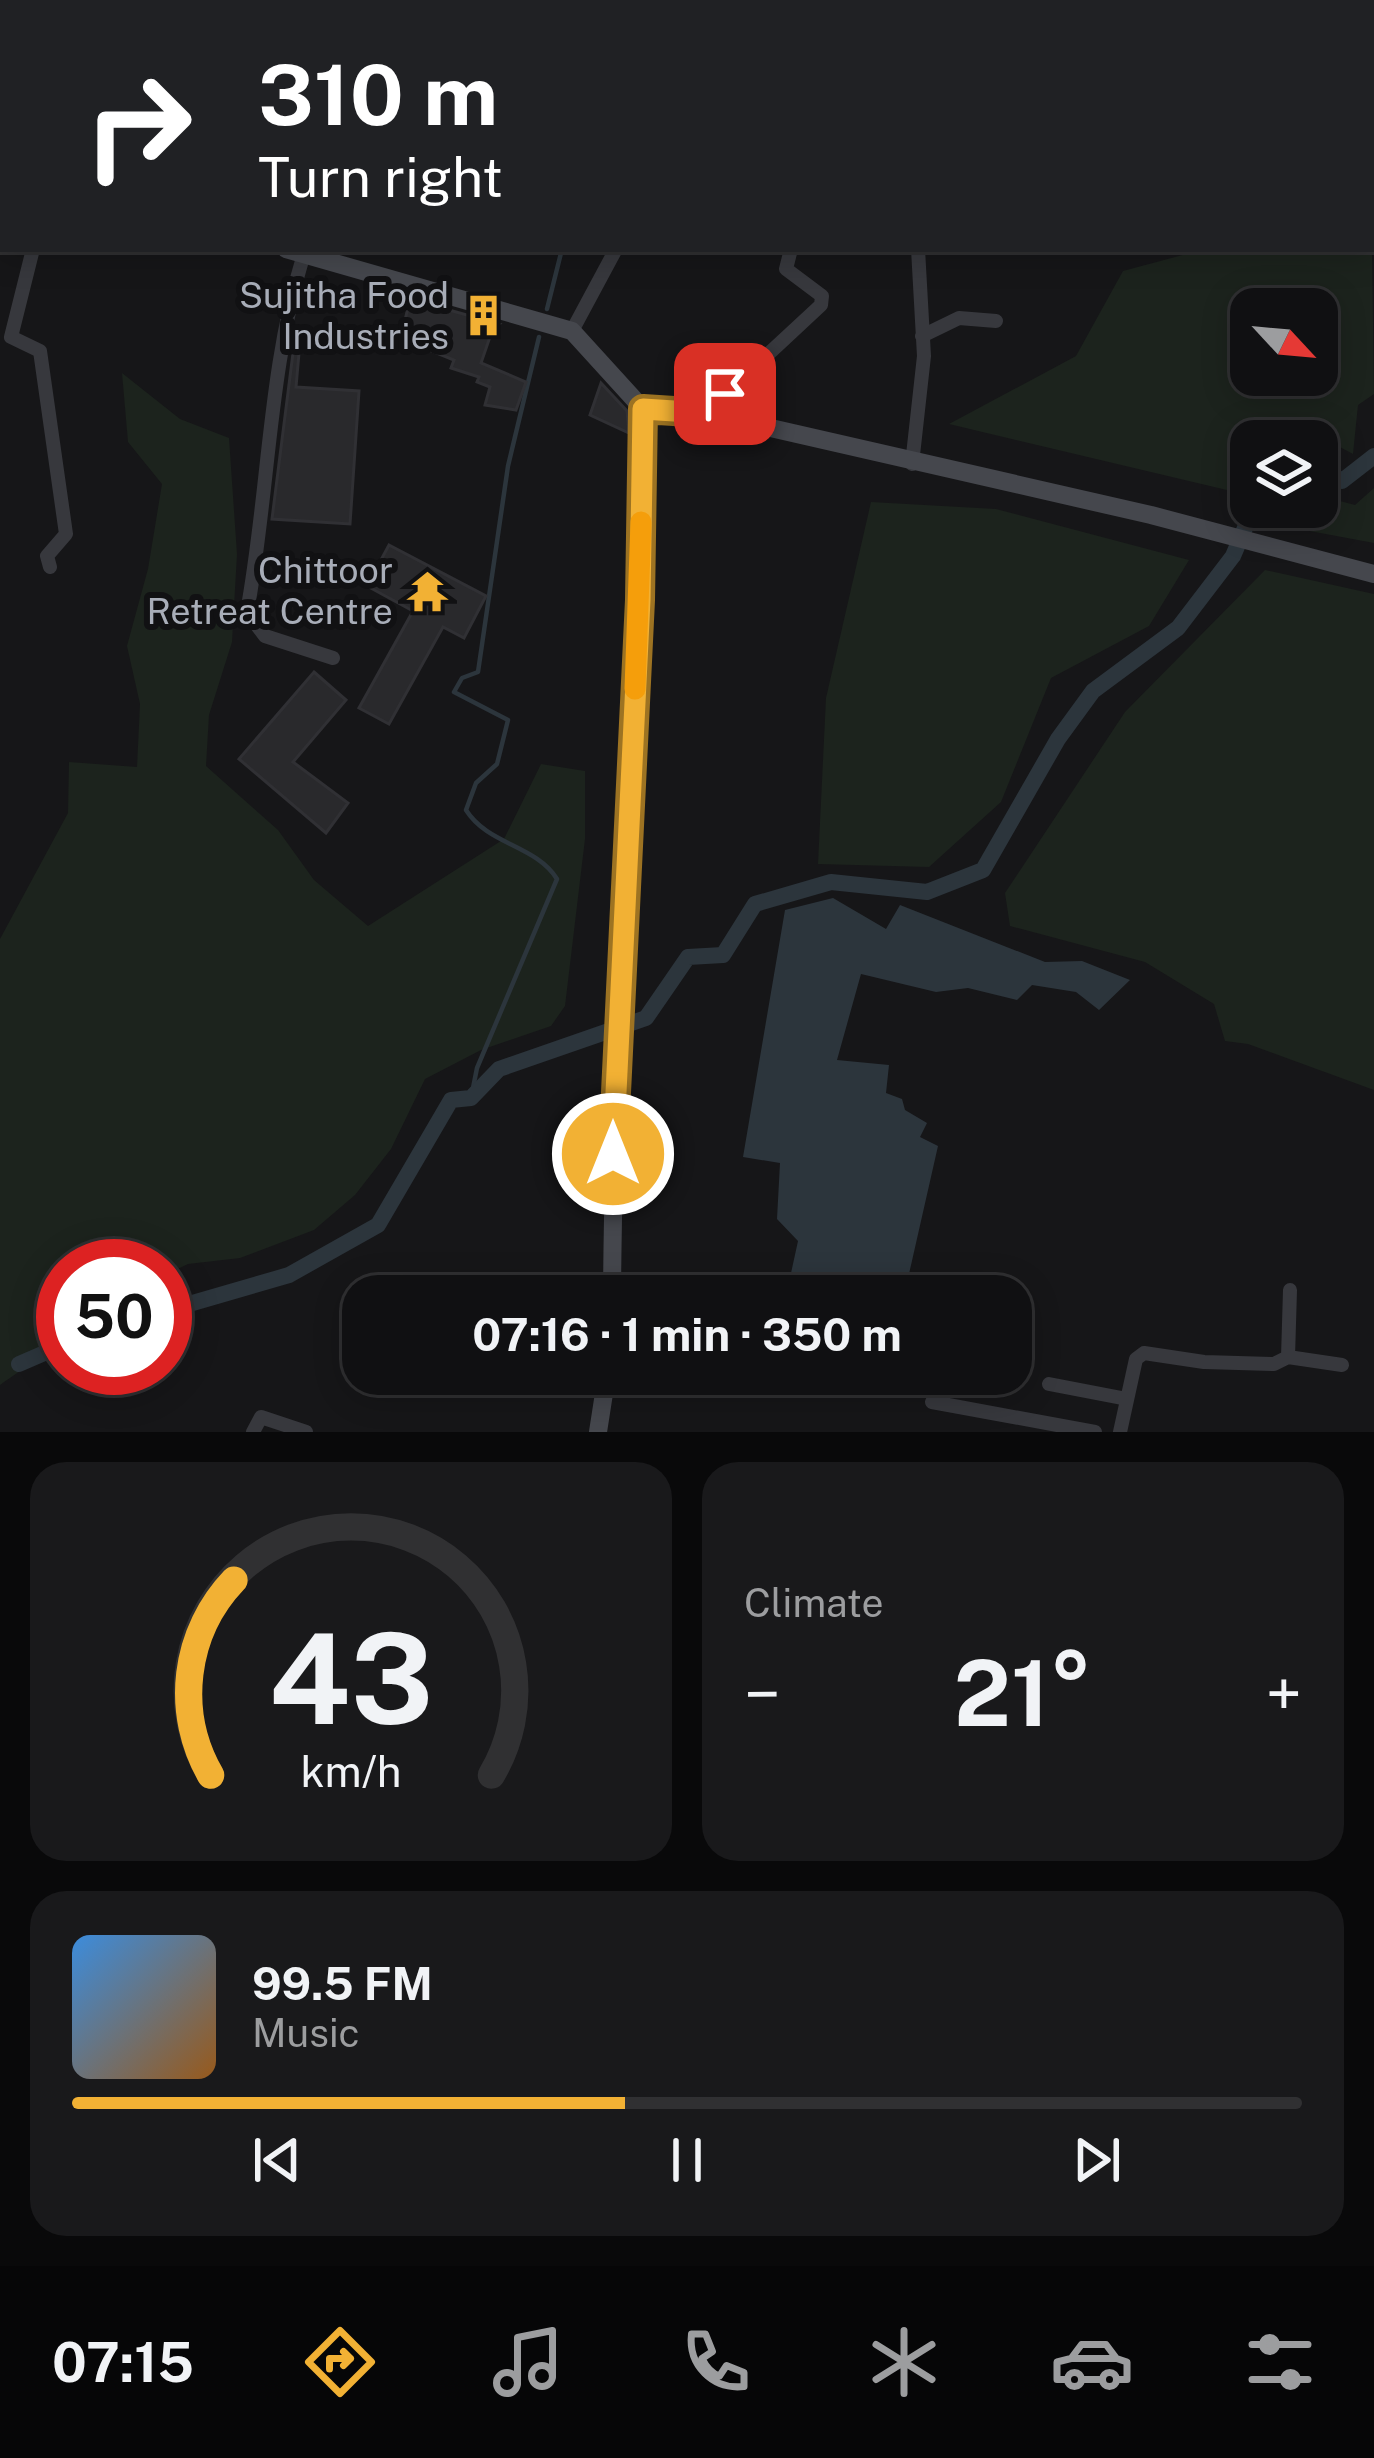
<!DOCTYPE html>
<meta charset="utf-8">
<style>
:root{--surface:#101012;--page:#19191b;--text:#f1f3f6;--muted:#9c9d9f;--line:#303032;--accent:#f2b134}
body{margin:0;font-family:"Public Sans",sans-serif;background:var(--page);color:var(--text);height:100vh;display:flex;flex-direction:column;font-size:45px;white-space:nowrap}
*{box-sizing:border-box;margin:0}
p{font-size:39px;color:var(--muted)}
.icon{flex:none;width:66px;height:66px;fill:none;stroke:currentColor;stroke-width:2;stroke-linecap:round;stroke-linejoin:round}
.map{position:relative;height:1432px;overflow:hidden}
.panel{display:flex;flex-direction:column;gap:30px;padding:30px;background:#09090a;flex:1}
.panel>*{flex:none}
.top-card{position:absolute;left:0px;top:0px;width:1374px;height:252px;box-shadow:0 6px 30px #0003,0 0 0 3px var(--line);background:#202124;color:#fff;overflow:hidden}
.needle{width:78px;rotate:116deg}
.tools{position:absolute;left:1230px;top:288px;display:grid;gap:24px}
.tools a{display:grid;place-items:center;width:108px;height:108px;border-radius:24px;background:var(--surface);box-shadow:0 6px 30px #0003,0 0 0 3px var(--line);font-size:60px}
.speed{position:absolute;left:36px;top:1239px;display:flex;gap:24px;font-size:60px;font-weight:700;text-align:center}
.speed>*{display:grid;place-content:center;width:156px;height:156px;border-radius:50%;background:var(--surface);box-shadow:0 6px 30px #0003,0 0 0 3px var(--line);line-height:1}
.speed .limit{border:18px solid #d22;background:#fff;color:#111}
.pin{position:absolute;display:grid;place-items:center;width:102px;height:102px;color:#fff;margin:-51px;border-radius:24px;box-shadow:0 6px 18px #0006}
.me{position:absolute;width:132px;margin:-66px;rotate:0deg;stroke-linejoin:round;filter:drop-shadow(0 0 9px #0008)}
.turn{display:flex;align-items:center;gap:42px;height:252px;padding:0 60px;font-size:54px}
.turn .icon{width:156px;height:156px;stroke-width:2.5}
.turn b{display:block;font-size:84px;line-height:102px}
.big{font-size:90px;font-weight:700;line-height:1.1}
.panel .widget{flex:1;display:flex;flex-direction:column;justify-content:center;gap:18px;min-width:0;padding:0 42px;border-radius:36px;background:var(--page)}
.panel .dial{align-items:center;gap:0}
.dial svg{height:312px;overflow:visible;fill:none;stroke:var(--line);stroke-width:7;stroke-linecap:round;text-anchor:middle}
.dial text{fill:var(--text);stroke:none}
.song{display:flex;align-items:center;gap:36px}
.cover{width:144px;height:144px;border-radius:18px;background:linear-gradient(135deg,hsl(210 70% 55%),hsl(30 70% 35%))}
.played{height:12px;border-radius:6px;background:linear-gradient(90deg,var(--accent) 45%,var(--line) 45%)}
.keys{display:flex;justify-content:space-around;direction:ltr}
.heat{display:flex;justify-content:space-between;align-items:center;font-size:66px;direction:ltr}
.panel .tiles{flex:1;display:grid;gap:30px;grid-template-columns:1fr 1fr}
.widget:last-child{grid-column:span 2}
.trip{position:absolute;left:342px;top:1275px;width:690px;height:120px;border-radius:36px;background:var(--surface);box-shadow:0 6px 30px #0003,0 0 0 3px var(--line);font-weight:700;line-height:120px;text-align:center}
.menu{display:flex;height:192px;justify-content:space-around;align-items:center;background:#060607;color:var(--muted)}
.menu .icon{width:84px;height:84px}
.menu .active{color:var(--accent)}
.menu b{font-size:54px;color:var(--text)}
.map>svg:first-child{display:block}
.green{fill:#1c231d;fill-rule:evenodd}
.water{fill:#2c353c}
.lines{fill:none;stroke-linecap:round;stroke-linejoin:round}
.stream{stroke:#2c353c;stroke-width:4.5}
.canal{stroke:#2c353c;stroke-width:16}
.building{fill:#29292c;stroke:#303034;stroke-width:3}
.minor{stroke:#37383d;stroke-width:14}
.secondary{stroke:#45474d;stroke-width:18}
.route-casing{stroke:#9d7322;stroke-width:30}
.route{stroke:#f2b134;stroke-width:21}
.slow{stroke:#f59e0b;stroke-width:21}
.labels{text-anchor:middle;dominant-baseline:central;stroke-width:12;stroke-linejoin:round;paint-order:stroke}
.poi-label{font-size:36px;fill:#a8adb8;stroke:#111113;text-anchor:end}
</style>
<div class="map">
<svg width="1374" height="1432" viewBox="0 0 1374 1432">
<rect width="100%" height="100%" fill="#161618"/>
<path class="green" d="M1371 179 1374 394 1358 405 1353 454 1336 445 1317 453V441H1251V482L1231 491 949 424 1076 356 1123 271 1205 249H1371ZM1317 309V375H1251V309Z
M122 373 180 419 229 438 237 554 232 642 209 715 206 766 278 830 314 880 368 926 504 839 541 764 585 771V839L565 1006 551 1026 481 1050 425 1079 391 1149 355 1195 314 1230 240 1258 188 1264 165 1275V1266H63C63 1343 63 1341 0 1385V939L68 813 69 762 137 767 140 704 127 646 148 569 162 484 128 442Z
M1374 488V543L1288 527 1298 507H1317V495L1355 505Z
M871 502 996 509 1189 560 1149 626 1051 678 1001 802 929 867 818 864 826 698Z
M1265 570 1374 594V1090L1248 1044 1225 1041 1214 1004 1145 962 1010 926 1005 893 1125 712Z"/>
<path class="water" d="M833 898 886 929 900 905 1045 962 1082 961 1130 980 1099 1010 1076 992 1032 985 1017 1000 968 988 936 992 861 974 837 1060 889 1065 886 1093 902 1099 905 1110 927 1123 920 1137 938 1146 904 1296H786L798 1241 777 1219 780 1163 743 1157 785 910Z
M817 1374H884L850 1393Z"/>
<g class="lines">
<path class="stream" d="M547 309 562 249
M471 1098 477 1068 557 879C536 845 488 845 466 810L476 783 497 764 508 720 454 692 462 678 478 672 508 466 539 337"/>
<path class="canal" d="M1317 468 1342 481 1374 456
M165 1311 289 1275 378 1225 451 1100 471 1098 499 1069 646 1018 688 957 723 955 755 904 831 882 927 892 983 870 1058 739 1093 691 1178 628 1233 556 1254 507
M19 1364 63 1345"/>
</g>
<path class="building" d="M410 299 499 324 493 328 481 363 526 382 516 410 485 405 490 387 477 382 479 377 451 368 454 360 419 346 421 341 401 337Z
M293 353H299L296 387 359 391 350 524 272 519Z
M601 383 627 411 629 433 590 415Z
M389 545 486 596 464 638 443 627 389 724 359 708 413 611 367 586Z
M314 672 346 700 293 762 348 803 326 833 239 759Z"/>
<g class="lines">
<path class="minor" d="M46 3 48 0
M399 3 400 0
M744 3 746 0
M851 3 852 0
M1137 3 1138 0
M33 249 11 337 40 351 66 534 47 556 50 567
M304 254C268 370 269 493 247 612L265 636 333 658
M572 331 616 249
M922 336 959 318 996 321
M705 413 821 305 822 296 786 269 791 249
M912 464 924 356 918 249
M1288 1357 1290 1290
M1049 1384 1127 1399
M932 1402 1095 1432
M253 1432 261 1417 306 1432
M1120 1432 1136 1359 1144 1353 1204 1362 1274 1364 1288 1357 1342 1365"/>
<path class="secondary" d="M0 163 3 164
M286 249 572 331 643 409C638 705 614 1000 612 1296
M643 409 705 413 1151 515 1374 574
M598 1432 607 1374"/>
</g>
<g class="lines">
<defs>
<path id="route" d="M613 1154 640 600 643 409 705 413 725 394"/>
</defs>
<use href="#route" class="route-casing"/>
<use href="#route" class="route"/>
<path class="slow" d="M635 689 641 522"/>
</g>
<defs>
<symbol id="building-bare" viewBox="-9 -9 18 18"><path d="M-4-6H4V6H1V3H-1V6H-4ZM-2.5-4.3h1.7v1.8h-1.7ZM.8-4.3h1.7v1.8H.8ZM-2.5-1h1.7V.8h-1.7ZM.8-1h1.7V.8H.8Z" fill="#f2b134" stroke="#111113" stroke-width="2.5" paint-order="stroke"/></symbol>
<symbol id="temple-bare" viewBox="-9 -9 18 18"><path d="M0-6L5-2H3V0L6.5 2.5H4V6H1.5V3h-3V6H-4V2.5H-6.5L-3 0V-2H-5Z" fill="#f2b134" stroke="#111113" stroke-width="2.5" paint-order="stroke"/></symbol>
</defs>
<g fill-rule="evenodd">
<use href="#building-bare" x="454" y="286" width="59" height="59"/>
<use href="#temple-bare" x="398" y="562" width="59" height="59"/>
</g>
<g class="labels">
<g class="poi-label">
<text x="449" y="295">Sujitha Food<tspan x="449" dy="41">Industries</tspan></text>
<text x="393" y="570">Chittoor<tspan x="393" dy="41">Retreat Centre</tspan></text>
</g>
</g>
</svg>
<div class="tools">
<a><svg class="needle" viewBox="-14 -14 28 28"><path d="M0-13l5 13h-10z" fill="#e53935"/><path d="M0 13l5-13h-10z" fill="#9c9d9f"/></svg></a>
<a><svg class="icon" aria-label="layers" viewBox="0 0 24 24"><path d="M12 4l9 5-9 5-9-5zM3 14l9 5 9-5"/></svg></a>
</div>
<div class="speed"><div class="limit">50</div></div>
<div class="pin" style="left:725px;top:394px;background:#d93025"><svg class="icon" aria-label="arrive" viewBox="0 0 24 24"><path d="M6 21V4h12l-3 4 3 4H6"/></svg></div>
<svg class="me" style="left:613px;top:1154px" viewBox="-20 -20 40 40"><circle r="17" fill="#f2b134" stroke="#fff" stroke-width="3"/><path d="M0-11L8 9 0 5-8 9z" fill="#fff"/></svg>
<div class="trip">07:16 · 1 min · 350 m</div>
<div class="top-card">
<div class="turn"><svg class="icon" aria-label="right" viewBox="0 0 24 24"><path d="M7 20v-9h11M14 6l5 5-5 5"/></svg><div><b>310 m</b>Turn right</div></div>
</div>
</div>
<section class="panel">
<div class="tiles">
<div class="widget dial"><svg viewBox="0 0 100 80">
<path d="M14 69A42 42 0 1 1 86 69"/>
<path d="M14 69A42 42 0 0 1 20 19" stroke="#f2b134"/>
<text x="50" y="56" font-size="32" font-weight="700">43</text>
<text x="50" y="72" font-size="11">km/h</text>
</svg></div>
<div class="widget"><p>Climate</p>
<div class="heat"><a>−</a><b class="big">21°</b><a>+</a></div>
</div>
<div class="widget">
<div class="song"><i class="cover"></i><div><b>99.5 FM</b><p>Music</p></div></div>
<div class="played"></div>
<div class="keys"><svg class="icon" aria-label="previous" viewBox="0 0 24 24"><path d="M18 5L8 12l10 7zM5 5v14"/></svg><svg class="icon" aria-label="pause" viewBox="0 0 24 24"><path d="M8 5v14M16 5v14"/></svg><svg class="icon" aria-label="next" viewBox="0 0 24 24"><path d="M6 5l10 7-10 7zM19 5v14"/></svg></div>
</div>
</div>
</section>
<nav class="menu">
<b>07:15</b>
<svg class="icon active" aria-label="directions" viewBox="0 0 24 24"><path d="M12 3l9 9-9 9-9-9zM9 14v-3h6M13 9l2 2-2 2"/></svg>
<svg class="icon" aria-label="music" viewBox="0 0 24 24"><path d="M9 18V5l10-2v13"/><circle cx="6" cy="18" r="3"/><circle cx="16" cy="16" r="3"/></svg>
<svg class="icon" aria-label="phone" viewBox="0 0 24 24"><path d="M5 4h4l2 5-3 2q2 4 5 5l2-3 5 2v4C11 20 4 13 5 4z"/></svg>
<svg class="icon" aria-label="climate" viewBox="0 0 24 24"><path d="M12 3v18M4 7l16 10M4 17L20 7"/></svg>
<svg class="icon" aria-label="car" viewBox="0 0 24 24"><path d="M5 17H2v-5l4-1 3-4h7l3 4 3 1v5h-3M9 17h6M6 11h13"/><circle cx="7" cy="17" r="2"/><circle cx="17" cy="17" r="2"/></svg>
<svg class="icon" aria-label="filters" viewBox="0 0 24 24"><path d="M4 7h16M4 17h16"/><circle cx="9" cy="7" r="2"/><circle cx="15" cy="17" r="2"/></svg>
</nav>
